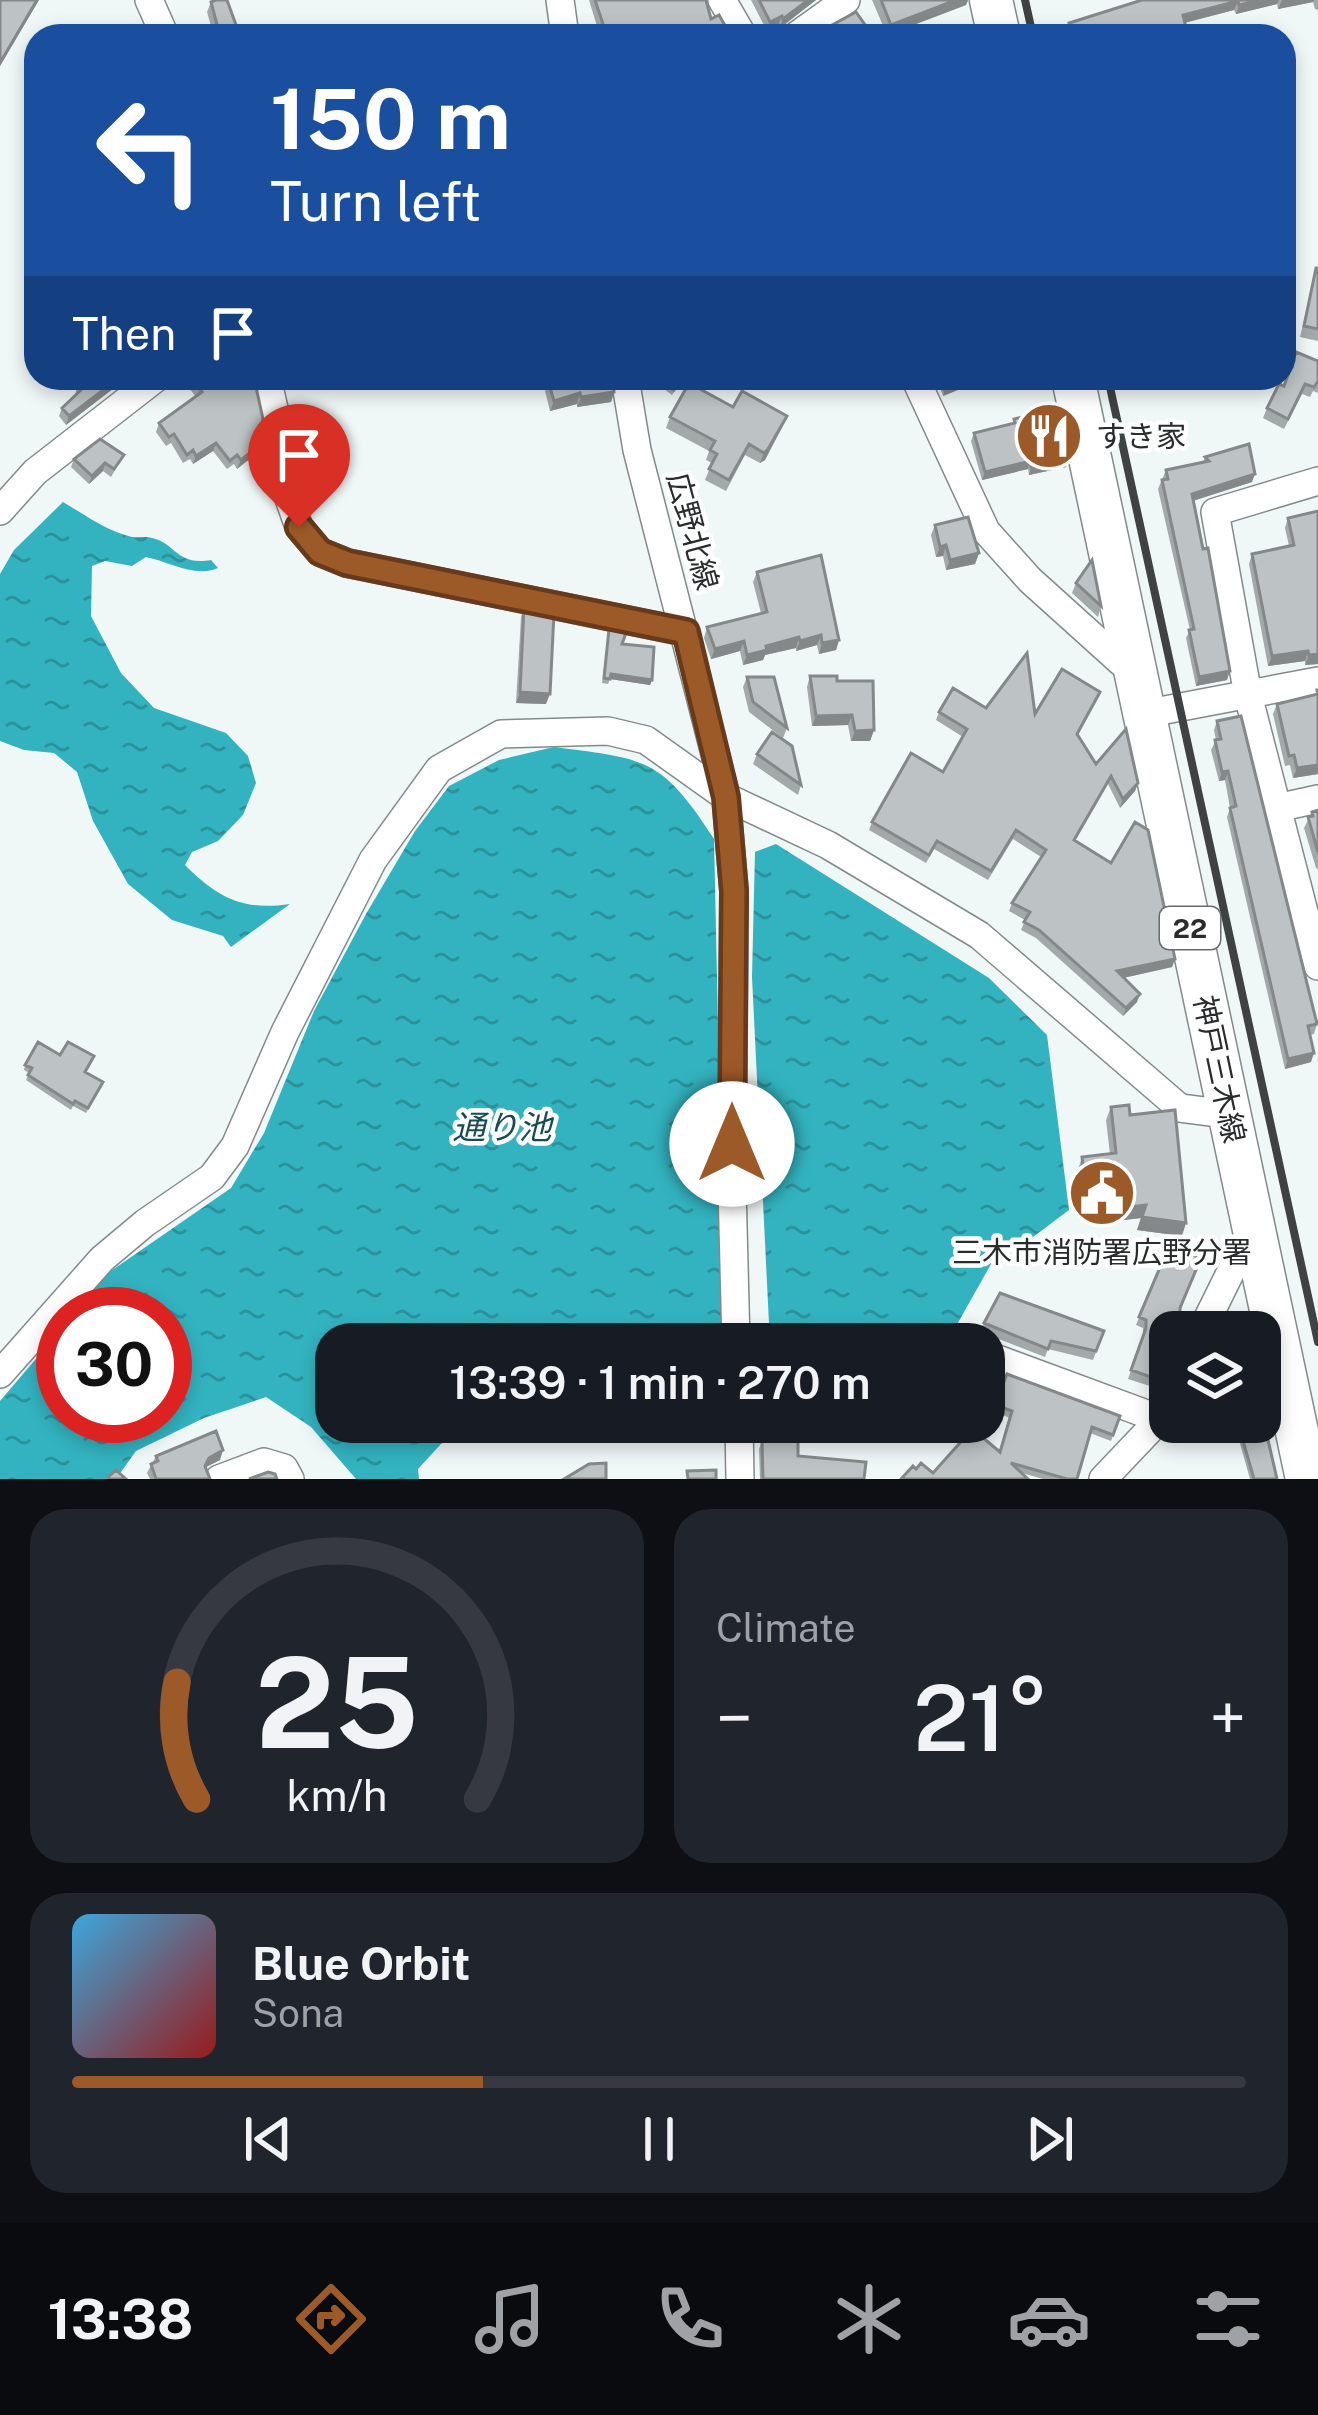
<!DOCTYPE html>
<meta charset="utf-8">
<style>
:root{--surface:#171b24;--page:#20242c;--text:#f1f3f6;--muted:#9ea1a6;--line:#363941;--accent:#9d5a29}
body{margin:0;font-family:"Public Sans","Noto Sans JP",sans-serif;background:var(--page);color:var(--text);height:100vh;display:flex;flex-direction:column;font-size:45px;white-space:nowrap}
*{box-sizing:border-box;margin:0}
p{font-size:39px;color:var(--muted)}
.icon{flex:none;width:66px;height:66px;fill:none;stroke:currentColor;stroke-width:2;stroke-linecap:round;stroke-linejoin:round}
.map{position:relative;height:1479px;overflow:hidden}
.side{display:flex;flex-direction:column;gap:30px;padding:30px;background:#0d0f14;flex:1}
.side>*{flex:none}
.hud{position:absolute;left:24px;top:24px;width:1272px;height:366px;border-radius:36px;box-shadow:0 6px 18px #0003;background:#1a4fa0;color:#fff;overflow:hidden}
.fabs{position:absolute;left:1149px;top:1311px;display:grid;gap:24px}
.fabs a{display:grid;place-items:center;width:132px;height:132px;border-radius:24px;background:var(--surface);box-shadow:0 6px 18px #0003;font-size:60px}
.speed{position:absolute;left:36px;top:1287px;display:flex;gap:24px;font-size:60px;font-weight:700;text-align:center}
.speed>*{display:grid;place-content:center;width:156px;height:156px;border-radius:50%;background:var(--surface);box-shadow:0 6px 18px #0003;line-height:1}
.speed .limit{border:18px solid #d22;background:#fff;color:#111}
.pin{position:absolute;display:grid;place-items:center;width:102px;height:102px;color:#fff;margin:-123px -51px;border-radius:50% 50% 50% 0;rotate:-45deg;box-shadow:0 0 12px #0007}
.pin .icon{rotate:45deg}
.me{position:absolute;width:132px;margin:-66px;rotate:0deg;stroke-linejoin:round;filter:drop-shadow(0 0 9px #0008)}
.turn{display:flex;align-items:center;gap:42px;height:252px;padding:0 48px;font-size:54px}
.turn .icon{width:156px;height:156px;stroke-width:2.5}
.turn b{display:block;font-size:84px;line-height:102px}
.then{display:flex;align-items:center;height:114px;padding:0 48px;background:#0003;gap:24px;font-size:45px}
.big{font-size:90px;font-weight:600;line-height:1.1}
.side .widget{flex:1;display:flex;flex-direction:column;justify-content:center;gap:18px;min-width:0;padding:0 42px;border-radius:36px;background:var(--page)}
.side .dial{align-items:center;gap:0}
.dial svg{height:312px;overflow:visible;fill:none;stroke:var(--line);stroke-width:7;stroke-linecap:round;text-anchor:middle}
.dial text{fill:var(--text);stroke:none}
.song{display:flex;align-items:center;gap:36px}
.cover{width:144px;height:144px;border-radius:18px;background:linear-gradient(135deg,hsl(200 70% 55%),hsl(0 70% 35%))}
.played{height:12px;border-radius:6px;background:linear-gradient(90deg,var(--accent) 35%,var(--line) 35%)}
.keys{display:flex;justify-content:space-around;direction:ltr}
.heat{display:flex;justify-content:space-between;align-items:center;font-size:66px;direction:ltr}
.side .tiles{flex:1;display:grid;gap:30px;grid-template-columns:1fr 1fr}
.widget:last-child{grid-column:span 2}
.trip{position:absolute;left:315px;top:1323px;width:690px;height:120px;border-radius:36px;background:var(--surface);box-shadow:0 6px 18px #0003;font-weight:600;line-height:120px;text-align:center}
.tabs{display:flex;height:192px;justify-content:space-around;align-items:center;background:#090b0e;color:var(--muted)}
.tabs .icon{width:84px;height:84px}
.tabs .selected{color:var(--accent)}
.tabs b{font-size:54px;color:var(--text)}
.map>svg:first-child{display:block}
.water{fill:url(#water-ripples)}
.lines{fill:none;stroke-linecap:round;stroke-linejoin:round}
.minor-casing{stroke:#84898a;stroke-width:30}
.primary-casing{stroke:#84898a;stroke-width:45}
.minor{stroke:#fff;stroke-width:27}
.primary{stroke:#fff;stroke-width:42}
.rail{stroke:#3f4243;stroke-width:8}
.wall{fill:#a3a8a9}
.shaded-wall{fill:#848889}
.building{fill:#bdc3c4;stroke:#848889;stroke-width:3}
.route-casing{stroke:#663a1b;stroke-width:30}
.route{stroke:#9d5a29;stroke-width:21}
.labels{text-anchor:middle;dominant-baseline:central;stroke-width:9;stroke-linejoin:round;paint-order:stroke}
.shield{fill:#fff;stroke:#696b6b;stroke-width:3}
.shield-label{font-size:27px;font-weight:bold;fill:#292b2c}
.poi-label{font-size:30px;fill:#292b2c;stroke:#fff;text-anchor:start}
.street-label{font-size:30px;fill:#292b2c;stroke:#fff}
.water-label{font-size:33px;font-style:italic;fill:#174c52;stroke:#fff}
</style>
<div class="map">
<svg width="1318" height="1479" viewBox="0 0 1318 1479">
<defs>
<pattern id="water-ripples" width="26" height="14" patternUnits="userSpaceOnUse" patternTransform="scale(3)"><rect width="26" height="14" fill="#33b3c0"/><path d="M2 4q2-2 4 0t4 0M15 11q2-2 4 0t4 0" fill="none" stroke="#2b929c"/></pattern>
</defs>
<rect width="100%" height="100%" fill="#f0f7f7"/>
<path class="water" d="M63 502C85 515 107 531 132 537 139 538 145 536 152 538 176 543 176 566 211 560L218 568C195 578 170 562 146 557L132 566 105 561 92 566 91 616 121 673 154 708 226 733 248 756 256 783 243 815 218 841 192 852 185 865C218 898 243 911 290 904L231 947 223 936 172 920 128 884 93 821 77 772 54 753 24 750 0 741V574L14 550Z
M554 747C646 759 661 757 714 839L725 1344H336V1422H480L441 1444 418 1469 419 1479H356L311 1427 266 1397 204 1418 136 1451 116 1479H0V1401L63 1327V1416H165V1314H74L108 1273 231 1188 264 1133 314 1011 366 914 415 831 449 786 499 760Z
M776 844 989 978 1047 1035 1069 1210 1025 1243 995 1257 946 1344H770L752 977 755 852Z"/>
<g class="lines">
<defs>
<path id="minor" d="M149 0 165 36
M560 0 565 36
M722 0 743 36
M796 36 846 0
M267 378 278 426 275 459 299 527 320 552 347 563 685 632
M625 378 637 450 726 797 734 891 732 1186 736 1344
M915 378 986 531 1030 580 1121 662 1133 660
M1318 481 1215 512 1248 695 1318 966
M0 511 35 472 156 378
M1144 714 1318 681
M1277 808 1318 799
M1201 1332 1239 1255 1257 1242
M984 1354 1160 1419
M0 1374 102 1259 145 1223 212 1177 235 1146 285 1032 373 860 439 769 501 734 608 731 646 740 726 797 828 845 979 935 1180 1108 1211 1112 1228 1106
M739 1422 740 1479
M219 1479 264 1462 284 1468 290 1479
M1103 1479 1160 1419 1170 1399"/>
<path id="primary" d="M991 0 999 36
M1073 378 1307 1479"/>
</defs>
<use href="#minor" class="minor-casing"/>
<use href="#primary" class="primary-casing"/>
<use href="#minor" class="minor"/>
<use href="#primary" class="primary"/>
<path class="rail" d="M1025 0 1033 36
M1108 378 1318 1342"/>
</g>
<path class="wall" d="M589 0H706L711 19 731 36H600Z
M751 0H816L780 28 778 25 767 31Z
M872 0H968L966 5 887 35Z
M1142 0H1318V10L1315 9 1313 2 1278 9 1277 4 1236 14 1234 10 1185 23 1188 36H1066L1065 32 1069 23Z
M211 2 240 36H214L207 12Z
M1316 268H1318V341L1300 337Z
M1318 361V393L1313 391 1310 397 1302 394 1284 429 1263 418 1267 408 1284 386Z
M86 378H127L66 425 59 416 62 408 75 396 77 387Z
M181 378H254L257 453 237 469 234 464 227 469 213 451 193 464 190 459 183 463 171 443 166 446 156 432 159 423 196 397Z
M657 378H684L672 395 656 383Z
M936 378H987L943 396Z
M548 381 614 392 611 402 577 407V404L550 411 545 391Z
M733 407 783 426 765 460 760 463 745 455 726 491 705 480 712 463 706 460 709 451 666 428 670 417Z
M1014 419 1039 433 1066 467 1029 475 1028 469 982 480 971 441 974 433 1012 424Z
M124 455 111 477 103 471 89 484 71 467 74 459Z
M1205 457 1252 482 1193 501 1227 680 1196 686 1186 638 1190 630 1158 489 1166 470 1203 462Z
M1318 511V664L1305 665V661L1268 666 1249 564 1252 554 1289 546 1285 528 1288 518Z
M935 525 979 553 975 564 946 570 943 556 936 557 931 535Z
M757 572 839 640 836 650 819 654 817 645 796 651V648L765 655 763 660 743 665 740 651 711 659 704 638 707 627 761 613 753 582Z
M1076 583 1101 606 1098 617 1072 593Z
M524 607 546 704 516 703 521 617Z
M609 629 652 680 650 685 610 679 608 684 602 683Z
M810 676 874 730 870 741H851L848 725 812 726 807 687Z
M747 677 787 728 783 738 749 712 743 687Z
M1317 690 1318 774 1293 778 1290 765 1285 766 1273 714 1277 704 1315 695Z
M1100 692 1078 735 1096 764 1138 783 1135 791 1120 808 1108 784 1075 841 1175 959 1172 967 1123 978 1137 1002 1123 1016 1036 938 1021 930 1025 920 1009 911 1012 903 1041 857 1013 839 988 880 934 849 926 863 869 830 872 822 943 772 963 737 936 720 939 712 986 708 1035 714Z
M1217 721 1317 1024 1314 1034 1310 1035 1311 1062 1285 1069 1227 817 1230 808 1225 780 1219 781 1211 750 1216 740 1214 730Z
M757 754 801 785 798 795 753 764Z
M1318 810V869L1316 868 1304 828 1312 812Z
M60 1055 94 1056 86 1072 101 1087 86 1113 73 1106 71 1110 26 1080 29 1073 24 1070 25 1065Z
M1111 1107 1130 1115 1182 1236 1137 1230 1141 1218 1090 1224 1088 1210 1082 1211 1078 1170 1082 1157 1110 1154 1106 1120Z
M1169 1246 1170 1381 1156 1388 1128 1379 1143 1336V1328L1136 1325Z
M984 1323 1104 1331 1093 1360 1048 1349 1045 1357 981 1332Z
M1007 1374 1120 1416 1111 1441 1090 1433 1077 1479H1043L1022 1473 901 1479 916 1469 933 1473 1000 1452 1010 1418 993 1411Z
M1231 1422H1260L1277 1479H1250L1237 1433 1233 1434Z
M762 1441 798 1456 864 1479H760L759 1449Z
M156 1456 220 1460 206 1467 210 1479H150L147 1473Z"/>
<path class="shaded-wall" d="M37 0H39L0 66V63Z
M808 0H816L780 28 783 19Z
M956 0H968L966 5 887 35 891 25Z
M1261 0H1279L1277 4 1236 14 1239 5Z
M1282 0H1314L1313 2 1278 9Z
M1238 1 1234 10 1179 24 1183 15Z
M782 16 778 25 767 31 770 22Z
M119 378H127L66 425 69 416Z
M977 378H987L943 396 945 391Z
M614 392 611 402 577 407 581 397Z
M580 393 577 404 550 411 554 401Z
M787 416 765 460 760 463 764 453Z
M216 443 213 451 193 464 196 456Z
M261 444 257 453 237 469 241 460Z
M1069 460 1066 467 1029 475 1031 467Z
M1030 461 1028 469 982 480 985 472Z
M105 463 103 471 89 484 92 476Z
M1255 474 1252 482 1189 502 1192 494Z
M946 545 943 556 936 557 940 547Z
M979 553 975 564 946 570 950 560Z
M821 635 817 645 796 651 800 641Z
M799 637 796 648 765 655 763 660 743 665 747 655 766 646Z
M839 640 836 650 819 654 822 643Z
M744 641 740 651 711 659 715 649Z
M1308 651 1305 661 1268 666 1272 656Z
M1318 654V664L1305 665 1309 655Z
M1230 671 1227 680 1196 686 1199 677Z
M611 674 652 680 650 685 610 679Z
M520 692 550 694 546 704 516 703Z
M852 715 848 725 812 726 816 716Z
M874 730 870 741H851L855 731Z
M1318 765V774L1293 778 1297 768Z
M1228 771 1225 780 1219 781 1222 772Z
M1138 783 1135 791 1120 808 1123 799Z
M1175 959 1172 967 1114 980 1117 971Z
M1140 994 1137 1002 1123 1016 1126 1008Z
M1314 1053 1311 1062 1285 1069 1288 1059Z
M1093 1197 1088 1210 1082 1211 1087 1198Z
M1146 1205 1186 1223 1182 1236 1137 1230 1141 1218 1090 1224 1095 1211Z
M1170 1375V1381L1156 1388 1159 1380Z
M223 1450 220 1460 206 1467 202 1475 209 1458Z"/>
<path class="building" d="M0 0H37L0 63Z
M216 0H227L240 36H220L211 2Z
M595 0H706L711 19 719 15 731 36H607Z
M759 0H808L783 19 782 16 770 22Z
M881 0H956L891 25Z
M1142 0H1261L1239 5 1238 1 1183 15 1188 36H1072L1069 23Z
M856 12 873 36H812Z
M1316 268H1318V329L1304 326Z
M1296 352 1318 361V381L1314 387 1305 384 1288 419 1267 408 1279 384 1284 386Z
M86 378H119L69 416 62 408 81 390 77 387Z
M191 378H254L263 419 261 444 241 460 237 455 230 461 216 443 196 456 193 450 187 455 174 434 169 437 159 423 202 392Z
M560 378H613L614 392 581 397 580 393 554 401 548 381Z
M657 378H682L674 390Z
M940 378H977L945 391Z
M689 383 733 407 742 391 787 416 768 449 764 453 749 444 729 480 709 469 717 454 710 450 715 441 670 417Z
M1034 414 1039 433 1062 428 1069 460 1031 467 1030 461 985 472 974 433 1015 423 1014 419Z
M100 439 124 455 114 469 105 463 92 476 74 459Z
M1249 444 1255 474 1192 494 1203 549 1208 548 1230 671 1199 677 1189 630 1194 629 1162 480 1168 479 1166 470 1209 461 1205 457Z
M1318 511V654L1309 655 1308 651 1272 656 1252 554 1294 545 1288 518Z
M968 517 979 553 950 560 946 545 940 547 935 525Z
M821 555 839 640 822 643 821 635 800 641 799 637 766 646 767 650 747 655 744 641 715 649 707 627 767 612 757 572Z
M1092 560 1101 606 1076 583Z
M524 607 554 613 550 694 520 692Z
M609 629 626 633 622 644 654 647 652 680 611 674 610 679 604 678Z
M1027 653 1035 714 1062 669 1100 692 1077 734 1096 764 1126 729 1138 783 1123 799 1111 776 1074 840 1111 863 1135 822 1148 830 1175 959 1117 971 1140 994 1126 1008 1039 930 1024 922 1030 912 1012 903 1046 850 1016 830 991 871 937 841 929 855 872 822 911 753 943 772 967 729 939 712 953 688 986 708Z
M810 676H837V681H873L874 730 855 731 852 715 816 716Z
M747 677H774L787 728 753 702Z
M1317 690H1318V765L1297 768 1294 755 1289 756 1277 704 1318 694Z
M1241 716 1317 1024 1308 1026 1314 1053 1288 1059 1230 808 1236 806 1228 771 1222 772 1215 740 1221 739 1217 721Z
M772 732 792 746 801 785 757 754Z
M1318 810V852L1308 817 1313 816 1312 812Z
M38 1042 60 1055 68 1042 94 1056 85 1072 103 1082 88 1108 75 1101 73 1104 28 1075 32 1068 25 1065Z
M1129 1105 1130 1115 1175 1110 1186 1223 1142 1217 1146 1205 1095 1211 1093 1197 1087 1198 1082 1157 1116 1153 1111 1107Z
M1169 1246 1201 1258 1180 1308V1315L1187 1318 1190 1332H1170V1375L1159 1380 1131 1370 1146 1328V1320L1139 1317Z
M1000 1293 1104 1331 1096 1351 1051 1341 1048 1349 984 1323Z
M1007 1374 1120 1416 1113 1435 1092 1427 1077 1479H1067L1011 1463 1028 1479H901L913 1466 916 1469 921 1463 933 1473 967 1435 975 1431 1000 1452 1012 1411 995 1405Z
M1260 1405 1277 1479H1254L1239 1427 1236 1428 1234 1422H1260Z
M216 1431 223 1450 209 1458 205 1466 210 1479H156L151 1464 158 1461 156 1456Z
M762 1441H798V1456L866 1462 864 1479H763Z
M606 1463V1479H564L589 1464Z
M116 1470 126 1479H110L108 1477Z
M716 1470V1479H688L687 1471Z
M268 1472 275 1474 277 1479H249Z"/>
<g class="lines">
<defs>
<path id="route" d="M299 527 320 552 347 563 686 632 726 797 734 891 732 1144"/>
</defs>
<use href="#route" class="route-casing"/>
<use href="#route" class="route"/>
</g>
<defs>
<symbol id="restaurant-disc" viewBox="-11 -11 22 22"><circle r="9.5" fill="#9d5a29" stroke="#fff"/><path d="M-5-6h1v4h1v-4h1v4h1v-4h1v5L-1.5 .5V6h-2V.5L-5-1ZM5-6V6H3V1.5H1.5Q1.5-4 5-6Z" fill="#fff"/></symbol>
<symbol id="civic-disc" viewBox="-11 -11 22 22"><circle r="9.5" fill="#9d5a29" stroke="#fff"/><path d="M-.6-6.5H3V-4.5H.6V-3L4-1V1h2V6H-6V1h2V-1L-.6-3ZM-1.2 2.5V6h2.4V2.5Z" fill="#fff"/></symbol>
</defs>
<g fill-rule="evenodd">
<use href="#restaurant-disc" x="1011" y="398" width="76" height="76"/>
<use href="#civic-disc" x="1064" y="1155" width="76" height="76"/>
</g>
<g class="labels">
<rect class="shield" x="1160" y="907" width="60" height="42" rx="9"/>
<g class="shield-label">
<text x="1190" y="928">22</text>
</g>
<g class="poi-label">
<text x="1096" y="436">すき家</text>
<text x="1102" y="1252" text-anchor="middle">三木市消防署広野分署</text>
</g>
<g class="street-label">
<text transform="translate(693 531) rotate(75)">広野北線</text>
<text transform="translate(1220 1069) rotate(78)">神戸三木線</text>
</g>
<g class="water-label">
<text x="502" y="1127">通り池</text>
</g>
</g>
</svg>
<div class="fabs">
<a><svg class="icon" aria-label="layers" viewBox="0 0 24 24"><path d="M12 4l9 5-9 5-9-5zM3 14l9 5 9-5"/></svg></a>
</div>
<div class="speed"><div class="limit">30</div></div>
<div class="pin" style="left:299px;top:527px;background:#d93025"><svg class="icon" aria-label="arrive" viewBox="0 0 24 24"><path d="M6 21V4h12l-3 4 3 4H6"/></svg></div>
<svg class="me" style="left:732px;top:1144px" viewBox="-20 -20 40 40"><circle r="19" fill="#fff"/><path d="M0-13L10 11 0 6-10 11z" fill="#9d5a29"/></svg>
<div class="trip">13:39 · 1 min · 270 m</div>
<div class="hud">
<div class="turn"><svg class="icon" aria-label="left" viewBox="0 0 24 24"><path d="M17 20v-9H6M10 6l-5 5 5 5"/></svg><div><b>150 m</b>Turn left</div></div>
<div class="then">Then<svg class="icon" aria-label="arrive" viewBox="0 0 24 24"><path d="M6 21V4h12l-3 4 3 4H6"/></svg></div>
</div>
</div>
<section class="side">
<div class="tiles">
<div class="widget dial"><svg viewBox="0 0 100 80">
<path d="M14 69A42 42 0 1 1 86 69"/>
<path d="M14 69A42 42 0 0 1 9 39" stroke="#9d5a29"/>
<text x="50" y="56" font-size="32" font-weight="700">25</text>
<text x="50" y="72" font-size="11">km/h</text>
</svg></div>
<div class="widget"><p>Climate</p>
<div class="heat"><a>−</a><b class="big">21°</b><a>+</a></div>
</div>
<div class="widget">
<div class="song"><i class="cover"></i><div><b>Blue Orbit</b><p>Sona</p></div></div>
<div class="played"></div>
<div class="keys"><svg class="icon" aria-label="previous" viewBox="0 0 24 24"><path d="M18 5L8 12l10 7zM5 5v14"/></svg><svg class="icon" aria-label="pause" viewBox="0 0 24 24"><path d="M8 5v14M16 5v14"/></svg><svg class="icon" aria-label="next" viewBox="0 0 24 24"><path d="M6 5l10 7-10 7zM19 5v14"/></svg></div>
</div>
</div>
</section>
<nav class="tabs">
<b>13:38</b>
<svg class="icon selected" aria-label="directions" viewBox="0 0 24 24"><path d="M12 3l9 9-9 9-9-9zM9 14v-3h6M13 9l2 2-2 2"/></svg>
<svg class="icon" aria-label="music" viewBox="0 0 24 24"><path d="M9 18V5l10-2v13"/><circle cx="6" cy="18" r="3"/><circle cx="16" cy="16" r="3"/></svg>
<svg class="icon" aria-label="phone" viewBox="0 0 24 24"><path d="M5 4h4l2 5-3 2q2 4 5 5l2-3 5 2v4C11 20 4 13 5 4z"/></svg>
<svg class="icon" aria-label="climate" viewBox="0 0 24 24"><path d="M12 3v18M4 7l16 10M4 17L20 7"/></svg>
<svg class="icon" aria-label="car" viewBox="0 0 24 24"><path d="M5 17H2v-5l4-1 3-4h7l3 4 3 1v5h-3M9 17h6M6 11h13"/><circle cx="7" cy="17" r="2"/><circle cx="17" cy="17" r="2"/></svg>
<svg class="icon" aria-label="filters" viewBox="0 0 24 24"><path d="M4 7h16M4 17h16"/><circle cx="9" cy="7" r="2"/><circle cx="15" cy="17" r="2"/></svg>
</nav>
